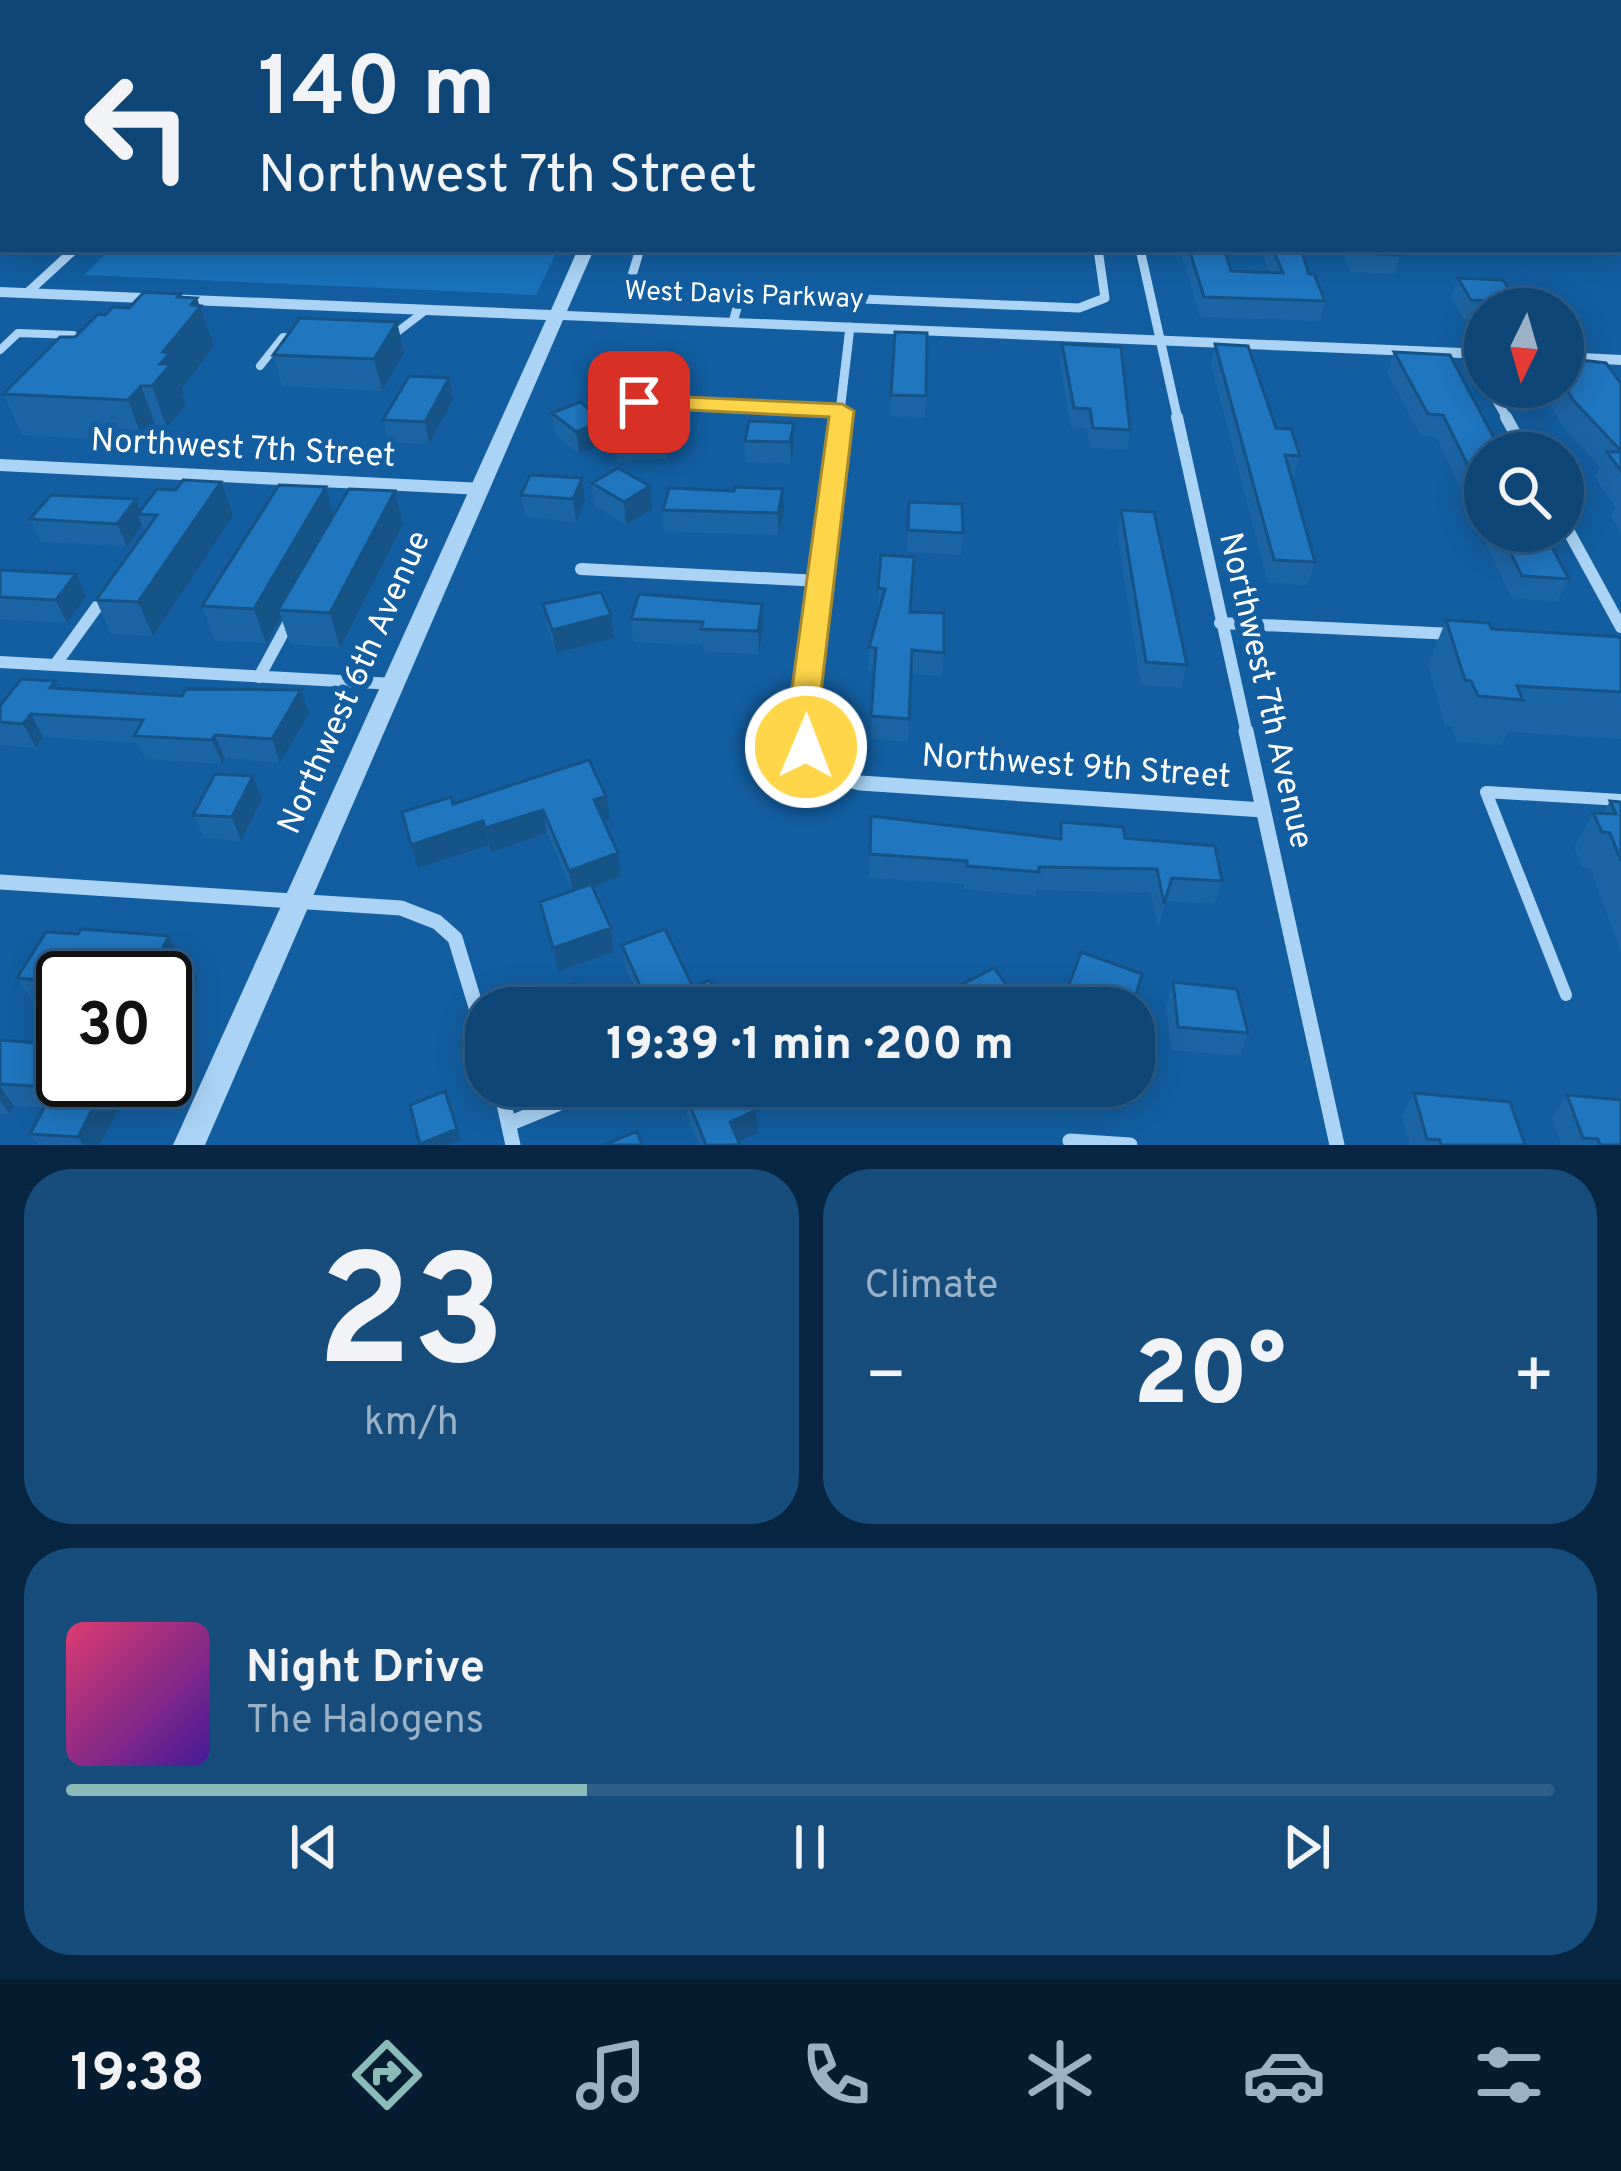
<!DOCTYPE html>
<meta charset="utf-8">
<style>
:root{--surface:#0e4678;--page:#174d7d;--text:#f1f3f6;--muted:#9bb1c6;--line:#2e5e8a;--accent:#8bbbb9}
body{margin:0;font-family:Overpass,sans-serif;background:var(--page);color:var(--text);height:100vh;display:flex;flex-direction:column;font-size:45px;white-space:nowrap}
*{box-sizing:border-box;margin:0}
p{font-size:39px;color:var(--muted)}
.icon{flex:none;width:66px;height:66px;fill:none;stroke:currentColor;stroke-width:2;stroke-linecap:round;stroke-linejoin:round}
.map{position:relative;height:1145px;overflow:hidden}
.drawer{display:flex;flex-direction:column;gap:24px;padding:24px;background:#082642;flex:1}
.drawer>*{flex:none}
.guide{position:absolute;left:0px;top:0px;width:1623px;height:252px;box-shadow:0 6px 30px #0003,0 0 0 3px var(--line);background:#0e4678;color:var(--text);overflow:hidden}
.needle{width:78px;rotate:185deg}
.fabs{position:absolute;left:1464px;top:288px;display:grid;gap:24px}
.fabs a{display:grid;place-items:center;width:120px;height:120px;border-radius:50%;background:var(--surface);box-shadow:0 6px 30px #0003,0 0 0 3px var(--line);font-size:60px}
.speed{position:absolute;left:36px;top:951px;display:flex;gap:24px;font-size:60px;font-weight:700;text-align:center}
.speed>*{display:grid;place-content:center;width:156px;height:156px;border-radius:50%;background:var(--surface);box-shadow:0 6px 30px #0003,0 0 0 3px var(--line);line-height:1}
.speed .limit{border:6px solid #111;border-radius:18px;background:#fff;color:#111}
.pin{position:absolute;display:grid;place-items:center;width:102px;height:102px;color:#fff;margin:-51px;border-radius:24px;box-shadow:0 6px 18px #0006}
.me{position:absolute;width:132px;margin:-66px;rotate:1deg;stroke-linejoin:round;filter:drop-shadow(0 0 9px #0008)}
.turn{display:flex;align-items:center;gap:42px;height:252px;padding:0 60px;font-size:54px}
.turn .icon{width:156px;height:156px;stroke-width:2.5}
.turn b{display:block;font-size:84px;line-height:102px}
.big{font-size:90px;font-weight:800;line-height:1.1}
.drawer .widget{flex:1;display:flex;flex-direction:column;justify-content:center;gap:18px;min-width:0;padding:0 42px;border-radius:48px;background:var(--page)}
.drawer .dial{align-items:center;gap:0}
.dial b{font-size:156px;line-height:1}
.song{display:flex;align-items:center;gap:36px}
.cover{width:144px;height:144px;border-radius:18px;background:linear-gradient(135deg,hsl(340 70% 55%),hsl(260 70% 35%))}
.played{height:12px;border-radius:6px;background:linear-gradient(90deg,var(--accent) 35%,var(--line) 35%)}
.keys{display:flex;justify-content:space-around;direction:ltr}
.heat{display:flex;justify-content:space-between;align-items:center;font-size:66px;direction:ltr}
.drawer .tiles{flex:1;display:grid;gap:24px;grid-template-columns:1fr 1fr}
.widget:last-child{grid-column:span 2}
.trip{position:absolute;left:465px;top:987px;width:690px;height:120px;border-radius:48px;background:var(--surface);box-shadow:0 6px 30px #0003,0 0 0 3px var(--line);font-weight:800;line-height:120px;text-align:center}
.tabs{display:flex;height:192px;justify-content:space-around;align-items:center;background:#061c30;color:var(--muted)}
.tabs .icon{width:84px;height:84px}
.tabs .active{color:var(--accent)}
.tabs b{font-size:54px;color:var(--text)}
.map>svg:first-child{display:block}
.green{fill:#1a72ba}
.lines{fill:none;stroke-linecap:round;stroke-linejoin:round}
.service-far1{stroke:#aad3f5;stroke-width:8}
.service{stroke:#aad3f5;stroke-width:12}
.minor-far2{stroke:#aad3f5;stroke-width:9}
.minor-far1{stroke:#aad3f5;stroke-width:12}
.minor{stroke:#aad3f5;stroke-width:15}
.tertiary{fill:#aad3f5;fill-rule:evenodd}
.wall{fill:#1c65a4}
.shaded-wall{fill:#165386}
.building{fill:#2076bf;stroke:#165386;stroke-width:3}
.route{fill:#ffd54a;stroke:#a68a30;stroke-width:3}
.labels{text-anchor:middle;dominant-baseline:central;stroke-width:12;stroke-linejoin:round;paint-order:stroke}
.far-street-label{font-size:27px;fill:#fff;stroke:#125ea0}
.street-label{font-size:33px;fill:#fff;stroke:#125ea0}
</style>
<div class="map">
<svg width="1621" height="1145" viewBox="0 0 1621 1145">
<rect width="100%" height="100%" fill="#125ea0"/>
<path class="green" d="M111 249H558L536 295 84 275Z"/>
<g class="lines">
<path class="service-far1" d="M392 336 426 310
M0 350 18 333 73 335 63 346
M260 366 283 337 293 338"/>
<path class="service" d="M1566 995 1486 792 1621 800"/>
<path class="minor-far2" d="M640 249 631 279 651 290 1079 308 1105 298 1098 249
M1140 249 1178 420
M27 293 75 249
M733 322 741 294
M1471 353 1485 379
M1489 387 1508 420
M639 402 842 411
M839 420 850 327"/>
<path class="minor-far1" d="M1177 417 1247 734
M1506 417 1526 453
M0 465 483 489
M1563 521 1621 627
M581 569 821 581
M1220 623 1453 634
M0 662 394 684
M55 665 107 593
M259 677 290 620
M803 734 839 417"/>
<path class="minor" d="M803 731C810 762 830 776 860 783L1263 810
M1246 731 1337 1145
M0 882 401 908 437 922 455 938 486 1040
M500 1086 513 1145
M511 1123 601 1086
M1070 1141 1130 1145"/>
<path class="tertiary" d="M695 0H705L704 3H694Z
M578 249H594L567 311 1485 349V359L563 320 205 1145H173L546 320 0 297V287L551 310Z
M1563 352 1621 355V365L1563 362Z"/>
</g>
<path class="wall" d="M1499 0H1590L1589 3H1502Z
M1180 249H1224L1231 271 1270 273 1261 249H1301L1309 274 1325 301 1320 321 1200 317Z
M1341 249H1397L1400 255 1394 274 1351 272Z
M1458 278 1517 302 1515 309H1485V321L1464 320 1451 298Z
M182 297 200 306 214 346 182 388 184 394 182 396 185 406 167 428 156 427 144 442 22 435 3 394 105 315 129 308Z
M397 322 404 353 382 391 282 386 273 355Z
M895 332 926 396 925 418 890 416Z
M1062 344 1130 430 1127 449 1090 448 1087 429 1071 428 1060 363Z
M1215 344 1276 428 1300 456 1294 477H1291L1315 562 1308 585 1268 583 1211 365Z
M1394 352 1485 453V531H1543L1569 579 1558 601 1512 599 1436 437 1421 436 1387 373Z
M1563 358 1621 384V534L1611 516 1615 507 1595 477 1600 467 1562 426 1541 387H1563Z
M453 399 429 444 388 442 383 420Z
M552 413 606 442 579 454 555 435Z
M665 419 667 459 617 462 614 440Z
M794 423V444L791 464 745 462V441Z
M582 478 585 500 576 522 525 517 521 495Z
M592 483 652 509 626 525 595 506Z
M176 490 233 515 153 636 111 634 96 600 145 532 142 525 127 546 41 542 30 519 136 499 141 511Z
M395 491 403 524 340 648 290 644 281 617 266 643 215 641 202 606 334 516Z
M909 502 963 533 961 555 907 552Z
M663 510 784 511 779 535 664 532Z
M1121 510 1187 665 1181 688 1141 685 1117 533Z
M881 555 911 612 944 653 942 676 911 674 908 742 870 739 875 671H868L869 647 879 611H877Z
M0 570 86 597 67 623 0 619Z
M543 604 611 615 614 638 556 653 547 627Z
M762 604 763 627 759 654 703 652V645L633 642 631 619Z
M1446 620 1492 629 1621 637V739L1508 732 1501 745 1457 742 1451 726H1445L1428 665Z
M59 688 182 696 301 690 309 713 280 763 225 758 222 764 145 759 137 743 43 737 36 748 0 745V706Z
M253 776 262 799 241 841 204 838 193 815Z
M606 796 610 819 604 821 621 876 592 887 611 928 614 952 558 971 540 902 572 891 547 833 491 852 489 845 418 868 453 804Z
M1610 801 1621 802V952L1590 868 1582 867 1574 848 1593 813 1603 814Z
M871 816 1058 838 1061 822 1125 838 1222 881 1215 904 1166 901 1158 928 1151 893 1036 890 1035 896 964 889V884L869 878Z
M169 936 178 954 198 978 168 1036 165 1035V978H63V1004L32 1001 17 978Z
M622 945 693 987 724 1008H643L626 968Z
M1173 982 1248 1033 1240 1056 1171 1050 1166 1005Z
M1066 993 1133 1008H1063Z
M0 1040 130 1085 100 1145H38L30 1134 44 1108 14 1106 10 1114H0Z
M678 1086H745L756 1110 758 1133 738 1141 740 1145H699L680 1098Z
M1414 1093 1525 1145H1410L1402 1116Z
M1567 1095 1621 1145H1561L1552 1118Z"/>
<path class="shaded-wall" d="M263 0H294L291 3H259Z
M413 0H429V2L410 3Z
M3 215V249H8L0 256V218Z
M181 294 190 320 191 305 197 298 214 346 182 388 184 394 182 396 185 406 167 428 152 386 178 297Z
M397 322 404 353 382 391 374 359Z
M449 378 453 399 429 444 425 422Z
M141 386 156 427 144 442 128 400Z
M603 420 606 442 579 454 576 432Z
M794 423V444L791 464 790 442Z
M582 478 585 500 576 522 573 499Z
M221 482 233 515 153 636 138 602Z
M650 486 652 509 626 525 624 502Z
M326 487 335 520 278 610 281 617 266 643 254 609Z
M783 489 784 511 779 535 778 513Z
M395 491 403 524 340 648 330 613Z
M136 499 142 515 138 514 142 525 127 546 117 524Z
M76 574 86 597 67 623 56 600Z
M762 604 763 627 759 654 758 631Z
M611 615 614 638 556 653 552 630Z
M301 690 309 713 280 763 272 739Z
M31 714 43 737 36 748 23 724Z
M215 735 225 758 222 764 212 740Z
M253 776 262 799 241 841 232 817Z
M606 796 610 819 598 823 594 800Z
M543 810 547 833 491 852 485 828Z
M483 821 489 845 418 868 411 845Z
M618 853 621 876 573 894 569 871Z
M611 928 614 952 558 971 553 948Z
M169 936 181 959 160 953Z
M186 955 198 978 168 1036 165 1031V994Z
M650 987 653 1008H644L642 990Z
M107 1080H127L130 1085 100 1145H83L78 1137Z
M0 1086 14 1106 10 1114 0 1101Z
M445 1091 461 1140 448 1145H421Z
M756 1110 758 1133 731 1144 730 1122Z"/>
<path class="building" d="M122 0H157L156 3H121Z
M232 0H263L259 3H228Z
M372 0H413L410 3H369Z
M741 0H784L783 3H740Z
M863 0H1056V3H862Z
M1520 0H1584L1581 3H1524Z
M3 182V215L0 218V184Z
M1189 249H1224L1231 271 1283 273 1273 249H1301L1309 274H1314L1325 301 1204 297Z
M1354 249H1397L1400 255 1356 253Z
M1458 278 1503 280 1517 302 1471 300Z
M144 292 181 294 178 297 197 298 191 305 201 306 163 352 170 353 160 364H171L152 386H141L128 400 3 394 60 337H75L98 314 105 315 113 307 129 308Z
M300 318 397 322 374 359 273 355Z
M895 332 927 333 926 396 891 395Z
M1062 344 1121 347 1130 430 1093 428 1090 409 1074 408Z
M1215 344 1248 346 1276 428 1291 429 1300 456 1285 455 1315 562 1274 560Z
M1394 352 1450 355 1502 453H1485V500L1443 415 1428 414Z
M1563 358 1606 363 1621 384V451L1573 400 1563 383Z
M409 376 449 378 425 422 383 420Z
M580 402 603 420 576 432 552 413Z
M665 419V438L614 440 615 421Z
M749 421 794 423 790 442 745 441Z
M1607 452H1621V471Z
M618 468 650 486 624 502 592 483Z
M530 475 582 478 573 499 521 495Z
M183 480 221 482 138 602 96 600 157 515 138 514 157 489 176 490Z
M279 485 326 487 254 609 202 606Z
M735 487 783 489 778 513 663 510 669 488 734 491Z
M349 489 395 491 330 613 278 610Z
M51 495 136 499 117 524 30 519Z
M909 502 962 504 963 533 908 530Z
M1121 510 1154 512 1187 665 1146 662Z
M1500 531H1543L1569 579 1522 576Z
M881 555 914 557 910 612 944 613V653L912 650 909 719 871 716 876 648 869 647 885 589 878 588Z
M0 570 76 574 56 600 0 597Z
M601 592 611 615 552 630 543 604Z
M639 594 762 604 758 631 701 629 703 622 631 619Z
M1446 620 1489 623 1492 629 1621 637V692L1517 686 1523 700 1478 696 1471 681 1465 680Z
M21 679 55 681 50 688 182 696 186 689 301 690 272 739 215 735 212 740 134 736 143 720 31 714 23 724 0 722V706Z
M589 760 606 796 594 800 618 853 569 871 543 810 485 828 483 821 411 845 402 812 451 797 453 804Z
M215 774 253 776 232 817 193 815Z
M1610 801 1621 802V861L1610 833 1602 832 1593 813 1616 814Z
M871 816 1061 839V822L1123 827 1125 838 1215 846 1222 881 1172 878 1164 904 1157 869 1039 867V872L967 866V861L870 854Z
M591 884 611 928 553 948 540 902Z
M81 929 169 936 160 953 186 955 165 994V978H63V982L17 978 46 932 78 934Z
M665 929 693 987 710 980 724 1008H660L650 987 642 990 622 945Z
M1081 952 1142 974 1132 1008H1107L1066 993Z
M994 968 1024 1008H937L932 1000Z
M1173 982 1237 989 1248 1033 1178 1027Z
M576 984 586 1008H520L519 1006Z
M0 1040 63 1045V1080H107L78 1137 30 1134 51 1095H44L48 1087 0 1084Z
M682 1086H745L756 1110 730 1122 740 1145H706Z
M445 1091 457 1129 420 1144 410 1105Z
M1414 1093 1510 1102 1525 1145H1441L1440 1140 1427 1139Z
M1567 1095 1621 1100V1145H1600L1598 1139 1583 1138Z
M637 1131 642 1145H604Z"/>
<path class="route" d="M639 395 842 404 854 411 818 718 822 747 818 755H795L788 718 829 417 630 407 627 402Z"/>
<g class="labels">
<g class="far-street-label">
<text transform="translate(744 296) rotate(2)">West Davis Parkway</text>
</g>
<g class="street-label">
<text transform="translate(243 450) rotate(3)">Northwest 7th Street</text>
<text transform="translate(356 683) rotate(-66)">Northwest 6th Avenue</text>
<text transform="translate(1264 691) rotate(77)">Northwest 7th Avenue</text>
<text transform="translate(1076 768) rotate(4)">Northwest 9th Street</text>
</g>
</g>
</svg>
<div class="fabs">
<a><svg class="needle" viewBox="-14 -14 28 28"><path d="M0-13l5 13h-10z" fill="#e53935"/><path d="M0 13l5-13h-10z" fill="#9bb1c6"/></svg></a>
<a><svg class="icon" aria-label="search" viewBox="0 0 24 24"><circle cx="10" cy="10" r="6"/><path d="M15 15l6 6"/></svg></a>
</div>
<div class="speed"><div class="limit">30</div></div>
<div class="pin" style="left:639px;top:402px;background:#d93025"><svg class="icon" aria-label="arrive" viewBox="0 0 24 24"><path d="M6 21V4h12l-3 4 3 4H6"/></svg></div>
<svg class="me" style="left:806px;top:747px" viewBox="-20 -20 40 40"><circle r="17" fill="#ffd54a" stroke="#fff" stroke-width="3"/><path d="M0-11L8 9 0 5-8 9z" fill="#fff"/></svg>
<div class="trip">19:39 · 1 min · 200 m</div>
<div class="guide">
<div class="turn"><svg class="icon" aria-label="left" viewBox="0 0 24 24"><path d="M17 20v-9H6M10 6l-5 5 5 5"/></svg><div><b>140 m</b>Northwest 7th Street</div></div>
</div>
</div>
<section class="drawer">
<div class="tiles">
<div class="widget dial"><b>23</b><p>km/h</p></div>
<div class="widget"><p>Climate</p>
<div class="heat"><a>−</a><b class="big">20°</b><a>+</a></div>
</div>
<div class="widget">
<div class="song"><i class="cover"></i><div><b>Night Drive</b><p>The Halogens</p></div></div>
<div class="played"></div>
<div class="keys"><svg class="icon" aria-label="previous" viewBox="0 0 24 24"><path d="M18 5L8 12l10 7zM5 5v14"/></svg><svg class="icon" aria-label="pause" viewBox="0 0 24 24"><path d="M8 5v14M16 5v14"/></svg><svg class="icon" aria-label="next" viewBox="0 0 24 24"><path d="M6 5l10 7-10 7zM19 5v14"/></svg></div>
</div>
</div>
</section>
<nav class="tabs">
<b>19:38</b>
<svg class="icon active" aria-label="directions" viewBox="0 0 24 24"><path d="M12 3l9 9-9 9-9-9zM9 14v-3h6M13 9l2 2-2 2"/></svg>
<svg class="icon" aria-label="music" viewBox="0 0 24 24"><path d="M9 18V5l10-2v13"/><circle cx="6" cy="18" r="3"/><circle cx="16" cy="16" r="3"/></svg>
<svg class="icon" aria-label="phone" viewBox="0 0 24 24"><path d="M5 4h4l2 5-3 2q2 4 5 5l2-3 5 2v4C11 20 4 13 5 4z"/></svg>
<svg class="icon" aria-label="climate" viewBox="0 0 24 24"><path d="M12 3v18M4 7l16 10M4 17L20 7"/></svg>
<svg class="icon" aria-label="car" viewBox="0 0 24 24"><path d="M5 17H2v-5l4-1 3-4h7l3 4 3 1v5h-3M9 17h6M6 11h13"/><circle cx="7" cy="17" r="2"/><circle cx="17" cy="17" r="2"/></svg>
<svg class="icon" aria-label="filters" viewBox="0 0 24 24"><path d="M4 7h16M4 17h16"/><circle cx="9" cy="7" r="2"/><circle cx="15" cy="17" r="2"/></svg>
</nav>
